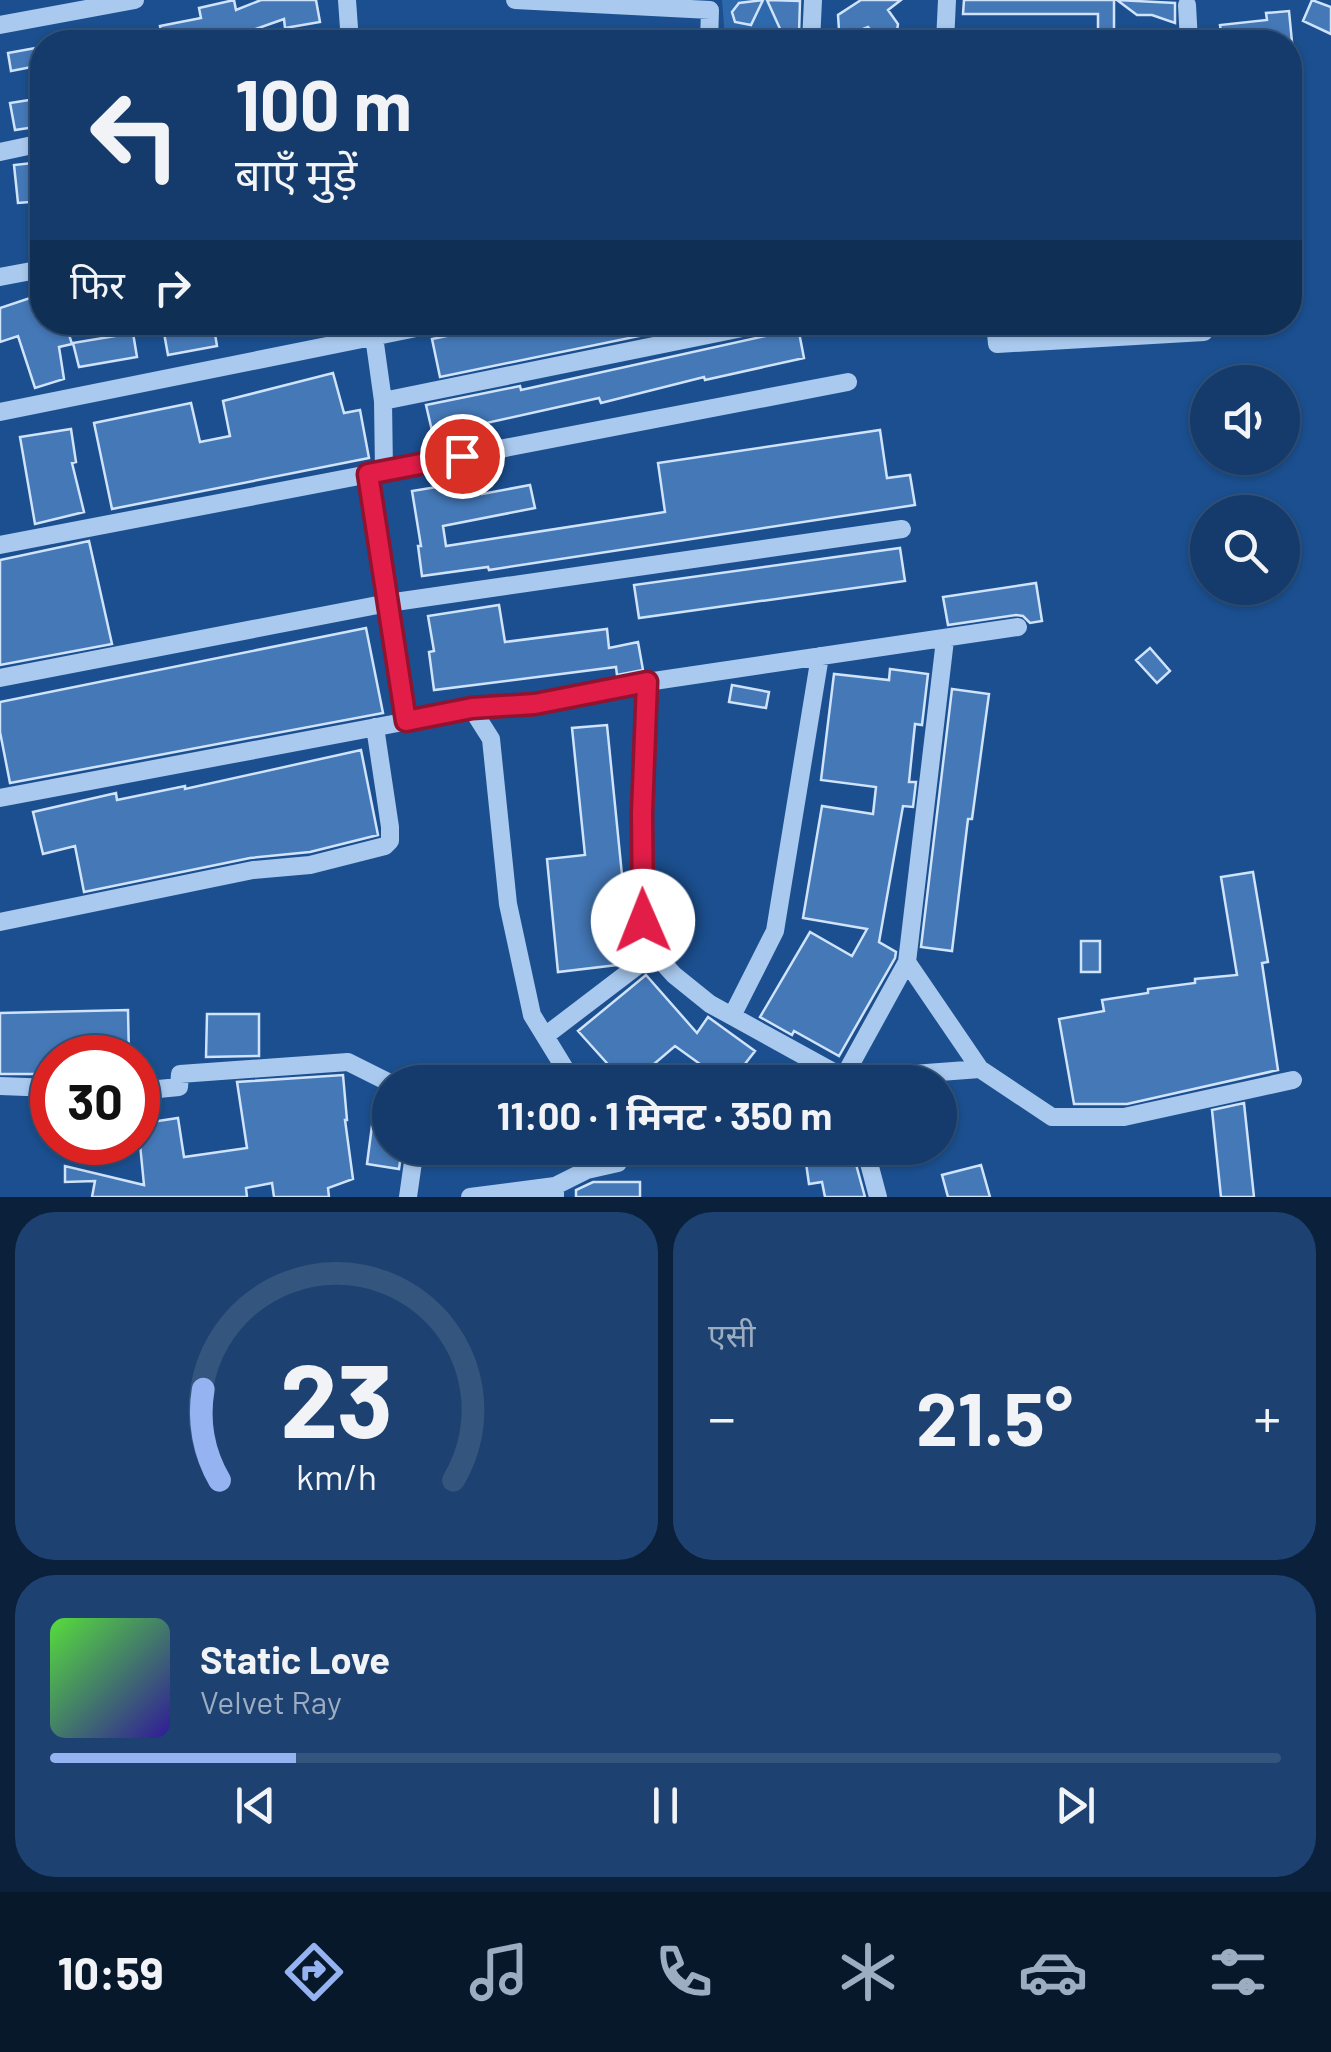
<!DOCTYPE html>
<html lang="hi">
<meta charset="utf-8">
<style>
:root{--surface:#143b6b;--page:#1d4271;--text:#f1f3f6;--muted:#9dadc1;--line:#33557e;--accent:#95b2f1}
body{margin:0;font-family:Barlow,"Noto Sans Devanagari",sans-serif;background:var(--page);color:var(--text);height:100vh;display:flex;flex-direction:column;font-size:38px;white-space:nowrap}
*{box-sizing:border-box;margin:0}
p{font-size:32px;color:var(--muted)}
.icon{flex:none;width:55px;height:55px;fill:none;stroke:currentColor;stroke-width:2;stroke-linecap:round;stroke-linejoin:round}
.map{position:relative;height:1197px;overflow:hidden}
.side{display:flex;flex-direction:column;gap:15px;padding:15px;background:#0b203b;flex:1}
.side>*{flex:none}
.banner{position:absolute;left:30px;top:30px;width:1272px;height:305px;border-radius:40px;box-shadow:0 2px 8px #0004,0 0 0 2px var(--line);background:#143b6b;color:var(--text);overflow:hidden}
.controls{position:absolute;left:1190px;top:365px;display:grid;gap:20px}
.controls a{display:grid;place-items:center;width:110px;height:110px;border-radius:50%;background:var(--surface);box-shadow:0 2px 8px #0004,0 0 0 2px var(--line);font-size:50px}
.speed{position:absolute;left:30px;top:1035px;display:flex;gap:20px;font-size:50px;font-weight:700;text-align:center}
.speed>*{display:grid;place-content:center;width:130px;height:130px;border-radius:50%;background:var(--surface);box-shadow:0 2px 8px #0004,0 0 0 2px var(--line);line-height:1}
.speed .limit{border:15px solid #d22;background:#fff;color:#111}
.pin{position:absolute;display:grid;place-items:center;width:85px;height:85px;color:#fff;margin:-42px;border:5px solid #fff;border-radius:50%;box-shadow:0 2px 10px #0007}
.me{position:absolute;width:110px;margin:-55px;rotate:359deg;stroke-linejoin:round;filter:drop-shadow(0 0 8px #0008)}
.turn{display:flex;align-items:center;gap:35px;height:210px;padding:0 40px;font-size:45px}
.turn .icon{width:130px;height:130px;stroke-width:2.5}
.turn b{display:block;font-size:70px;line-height:85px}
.then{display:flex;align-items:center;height:95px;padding:0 40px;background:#0003;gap:20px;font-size:38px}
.big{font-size:75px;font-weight:700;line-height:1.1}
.side .card{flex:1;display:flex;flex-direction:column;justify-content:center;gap:15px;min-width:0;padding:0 35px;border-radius:40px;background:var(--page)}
.side .dial{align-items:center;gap:0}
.dial svg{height:260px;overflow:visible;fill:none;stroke:var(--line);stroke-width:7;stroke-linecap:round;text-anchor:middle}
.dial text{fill:var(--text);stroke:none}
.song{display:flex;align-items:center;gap:30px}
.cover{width:120px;height:120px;border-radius:15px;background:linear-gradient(135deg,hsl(110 70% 55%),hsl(250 70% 35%))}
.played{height:10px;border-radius:5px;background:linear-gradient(90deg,var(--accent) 20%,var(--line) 20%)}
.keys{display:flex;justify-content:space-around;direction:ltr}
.heat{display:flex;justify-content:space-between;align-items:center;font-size:55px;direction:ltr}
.side .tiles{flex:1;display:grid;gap:15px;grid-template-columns:1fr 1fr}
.card:last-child{grid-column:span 2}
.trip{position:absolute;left:372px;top:1065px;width:585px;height:100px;border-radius:50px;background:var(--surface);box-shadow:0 2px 8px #0004,0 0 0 2px var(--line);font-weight:700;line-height:100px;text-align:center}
.tabs{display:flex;height:160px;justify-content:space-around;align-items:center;background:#08182b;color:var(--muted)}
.tabs .icon{width:70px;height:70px}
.tabs .on{color:var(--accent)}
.tabs b{font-size:45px;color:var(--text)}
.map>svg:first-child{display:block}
.green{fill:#2e69ad}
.building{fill:#4478b7;stroke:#cfe3fa;stroke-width:2.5}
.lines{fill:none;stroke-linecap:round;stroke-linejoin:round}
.minor{stroke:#a9c9ee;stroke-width:18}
.route-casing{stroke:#92132f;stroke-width:25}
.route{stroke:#e11d48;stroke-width:18}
</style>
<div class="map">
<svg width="1331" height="1197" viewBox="0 0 1331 1197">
<rect width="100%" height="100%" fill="#1b4f8f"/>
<path class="green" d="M722 0H797L798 30 725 38Z"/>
<path class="building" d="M234 0 236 10 261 0H316L320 22 285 28 284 19 253 30 205 39 204 32 162 40 160 26 201 18 199 8Z
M763 0 751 25 735 22 732 12 739 3Z
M767 0 800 1 799 34 781 31Z
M861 0H901L888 10 898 24 896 39 881 42 868 27 848 35 839 30 838 15Z
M964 0H1114V35L1098 36V14H963Z
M1117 0 1175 3V23L1152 15H1137Z
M1312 0 1331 7V34L1303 21Z
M1289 11 1292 42H1222L1220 25 1267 20 1266 13Z
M111 30V42H66V33Z
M41 47 42 65 11 71 8 53Z
M42 98V126L15 130 10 103Z
M42 162V201L18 203 14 165Z
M42 294V322H65L72 344 59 347 64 379 35 388 18 336 0 342V308Z
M162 322H213L217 346 168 355Z
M514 322H707L440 377 432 339Z
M784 322H797L804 358 705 380 704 377 601 403 599 398 433 435 426 405 520 386 521 390 774 334 781 331Z
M133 333 137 357 79 367 73 343Z
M333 373 344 413 360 410 369 458 112 509 94 423 191 403 200 442 230 436 223 401Z
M71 429 76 462 72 463 84 512 35 524 20 437Z
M880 430 887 478 910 475 915 505 489 570 488 567 422 576 418 546H421L412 491 480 480 482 494 530 485 535 508 443 526 446 546 665 512 658 463Z
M89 541 112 644 0 665V560Z
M900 548 905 581 639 618 634 585Z
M1036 583 1042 621 1030 623 1023 616 1016 615 948 625 943 597Z
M499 605 505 642 607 629 609 648 638 642 643 670 617 675 616 667 434 690 429 652 434 651 428 616Z
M366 628 383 713 10 783 0 732V702Z
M1150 648 1170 671 1157 683 1136 660Z
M890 669 928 674 922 725 915 724 909 782H916L913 807 903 806 879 942 896 952 895 958 839 1056 794 1031 792 1035 760 1017 810 932 852 956 867 929 803 918 822 806 873 814 876 787 821 780 834 674 889 680Z
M732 685 769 692 766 708 729 702Z
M952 689 989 694 972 819H968L952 951 921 947Z
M607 725 630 955 617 965 558 972 547 859 585 855 572 728Z
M361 750 378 835 310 852 250 858 84 892 75 846 43 854 33 812 116 793 117 800 185 786V789Z
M1253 872 1268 962 1262 963 1278 1070 1127 1104H1074L1059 1019 1104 1011 1102 1000 1148 993V989L1195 983V979L1237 975 1221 877Z
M1081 941H1100V972H1081Z
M646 975 697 1033 708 1017 755 1051 731 1082H725L675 1046 633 1082H624L578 1031Z
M128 1010 129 1058H52V1074H0V1013Z
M207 1014H259V1056L206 1057Z
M343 1075 347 1120H345L353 1179 328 1188 329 1197H274L272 1183 246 1188 247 1197H92L95 1181 65 1182V1166L144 1185 138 1124 178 1118 184 1157 247 1148 237 1082Z
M376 1095 390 1097V1148H402L399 1169 367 1164Z
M1244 1103 1254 1197H1221L1212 1110Z
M854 1157 865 1197H825L822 1182 809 1184 806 1163Z
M981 1165 990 1197H948L942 1175Z
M593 1182H640V1197H576V1190Z"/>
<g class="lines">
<path class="minor" d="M347 0 350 42
M515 0 710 10 709 42
M1187 5 1189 42
M0 25 135 0
M811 42 813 0
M945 42 947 0
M0 152 42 143
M0 277 42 269
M372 322 383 401 384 471
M995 322 997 344 1204 332 1203 322
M383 401 772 322
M0 412 446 322
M368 474 406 721
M0 545 848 382
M0 678 388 603 902 529
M647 682 642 813 643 921 654 953 674 975 710 1004 846 1079 980 1069 1052 1117H1124L1293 1080
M472 709 491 739 508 904 532 1015 570 1077 579 1082
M0 798 472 709 535 704 647 682 1018 627
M0 922 253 870 310 865 385 846 390 841V827L375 727
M907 962 980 1069
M732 1016 775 931 820 656
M545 1036 654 953
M841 1082 907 962 945 640
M0 1086 52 1088
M138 1091 179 1087 180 1074 348 1062 390 1083
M708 1148H736
M865 1148 878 1197
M555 1186 587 1170 618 1163 625 1148
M408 1197 415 1148
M470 1197 555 1186V1197"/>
</g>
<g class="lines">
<defs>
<path id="route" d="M462 456 368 474 406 721 472 708 535 704 647 682 642 813 643 921"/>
</defs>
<use href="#route" class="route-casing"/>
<use href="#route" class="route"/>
</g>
</svg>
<div class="controls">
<a><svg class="icon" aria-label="sound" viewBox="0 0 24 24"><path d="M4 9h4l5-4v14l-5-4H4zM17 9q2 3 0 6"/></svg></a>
<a><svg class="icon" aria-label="search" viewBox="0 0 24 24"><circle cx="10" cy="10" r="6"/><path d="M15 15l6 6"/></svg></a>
</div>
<div class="speed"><div class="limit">30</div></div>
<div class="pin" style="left:462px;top:456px;background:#d93025"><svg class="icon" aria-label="arrive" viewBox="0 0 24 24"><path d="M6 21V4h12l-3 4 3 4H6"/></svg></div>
<svg class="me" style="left:643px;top:921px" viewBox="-20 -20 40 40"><circle r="19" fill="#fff"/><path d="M0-13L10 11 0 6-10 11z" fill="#e11d48"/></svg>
<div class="trip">11:00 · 1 मिनट · 350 m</div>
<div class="banner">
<div class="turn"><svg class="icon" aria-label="left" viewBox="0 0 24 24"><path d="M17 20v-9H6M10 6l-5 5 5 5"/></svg><div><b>100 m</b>बाएँ मुड़ें</div></div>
<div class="then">फिर<svg class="icon" aria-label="right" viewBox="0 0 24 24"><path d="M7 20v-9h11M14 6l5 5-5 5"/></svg></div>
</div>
</div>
<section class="side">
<div class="tiles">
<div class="card dial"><svg viewBox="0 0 100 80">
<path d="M14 69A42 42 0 1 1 86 69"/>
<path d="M14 69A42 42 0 0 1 9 41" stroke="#95b2f1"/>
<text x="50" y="56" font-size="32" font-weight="700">23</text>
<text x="50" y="72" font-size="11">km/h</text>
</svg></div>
<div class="card"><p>एसी</p>
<div class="heat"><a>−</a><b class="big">21.5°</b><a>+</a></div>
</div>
<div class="card">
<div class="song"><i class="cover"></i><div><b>Static Love</b><p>Velvet Ray</p></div></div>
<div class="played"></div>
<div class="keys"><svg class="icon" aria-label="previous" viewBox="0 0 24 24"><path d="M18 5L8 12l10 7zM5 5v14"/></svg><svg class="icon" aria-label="pause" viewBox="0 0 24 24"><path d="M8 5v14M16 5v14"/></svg><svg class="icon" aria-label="next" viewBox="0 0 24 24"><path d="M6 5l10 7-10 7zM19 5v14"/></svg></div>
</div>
</div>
</section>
<nav class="tabs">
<b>10:59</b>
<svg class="icon on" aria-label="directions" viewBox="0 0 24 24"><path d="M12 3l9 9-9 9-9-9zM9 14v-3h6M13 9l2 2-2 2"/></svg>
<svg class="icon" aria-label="music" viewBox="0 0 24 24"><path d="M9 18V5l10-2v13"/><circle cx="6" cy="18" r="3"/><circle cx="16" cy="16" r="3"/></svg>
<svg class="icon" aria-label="phone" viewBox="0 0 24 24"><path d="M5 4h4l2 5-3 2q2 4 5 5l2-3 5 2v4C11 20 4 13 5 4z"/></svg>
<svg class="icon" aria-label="climate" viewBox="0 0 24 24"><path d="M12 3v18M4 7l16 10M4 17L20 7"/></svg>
<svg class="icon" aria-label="car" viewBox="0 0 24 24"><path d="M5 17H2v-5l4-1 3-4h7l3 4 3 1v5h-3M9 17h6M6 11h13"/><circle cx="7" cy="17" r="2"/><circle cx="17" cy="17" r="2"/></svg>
<svg class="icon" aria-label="filters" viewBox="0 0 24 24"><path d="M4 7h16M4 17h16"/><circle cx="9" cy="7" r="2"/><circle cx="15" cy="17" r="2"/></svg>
</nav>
